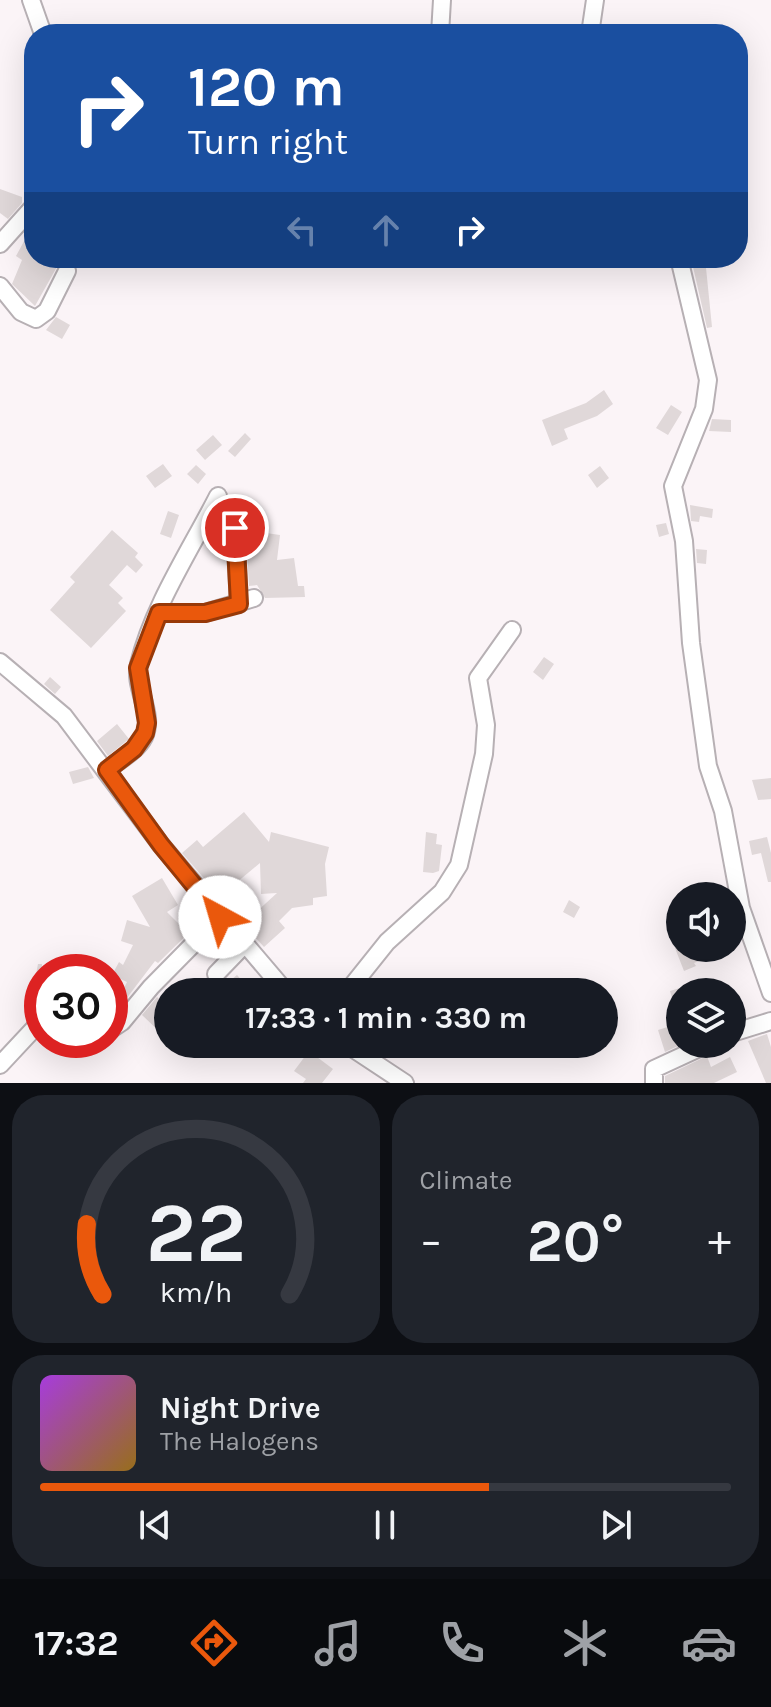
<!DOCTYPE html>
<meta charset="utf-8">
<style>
:root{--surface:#171b24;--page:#20242c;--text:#f1f3f6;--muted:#9ea1a6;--line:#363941;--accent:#ea580c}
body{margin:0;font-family:Karla,sans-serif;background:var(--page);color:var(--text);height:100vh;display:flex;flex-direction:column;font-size:30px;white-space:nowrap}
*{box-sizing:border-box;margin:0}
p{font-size:26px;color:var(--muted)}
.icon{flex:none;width:44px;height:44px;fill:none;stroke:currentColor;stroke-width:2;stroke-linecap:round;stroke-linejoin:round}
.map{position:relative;height:1083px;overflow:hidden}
.panel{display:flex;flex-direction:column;gap:12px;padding:12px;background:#0d0f14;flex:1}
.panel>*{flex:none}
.top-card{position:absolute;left:24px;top:24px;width:724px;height:244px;border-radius:32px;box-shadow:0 8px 32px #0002;background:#1a4fa0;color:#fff;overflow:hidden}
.controls{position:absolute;left:666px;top:882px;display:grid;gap:16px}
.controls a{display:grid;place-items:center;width:80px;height:80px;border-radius:50%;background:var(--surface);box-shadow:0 8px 32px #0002;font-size:40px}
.speed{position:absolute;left:24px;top:954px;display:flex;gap:16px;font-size:40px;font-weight:700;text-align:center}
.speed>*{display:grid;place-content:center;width:104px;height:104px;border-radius:50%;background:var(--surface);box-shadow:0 8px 32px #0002;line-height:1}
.speed .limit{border:12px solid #d22;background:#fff;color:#111}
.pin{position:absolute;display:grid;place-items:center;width:68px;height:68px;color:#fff;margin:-34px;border:4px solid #fff;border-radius:50%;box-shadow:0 2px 8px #0007}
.me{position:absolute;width:88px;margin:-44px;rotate:321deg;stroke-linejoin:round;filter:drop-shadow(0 0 6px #0008)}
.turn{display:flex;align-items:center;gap:28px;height:168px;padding:0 32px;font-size:36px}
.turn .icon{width:104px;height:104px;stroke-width:2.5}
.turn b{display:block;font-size:56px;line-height:68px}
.lanes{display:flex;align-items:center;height:76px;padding:0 32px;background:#0003;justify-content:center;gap:40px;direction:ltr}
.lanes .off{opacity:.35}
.big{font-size:60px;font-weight:700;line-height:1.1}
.panel .widget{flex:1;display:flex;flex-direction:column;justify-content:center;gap:12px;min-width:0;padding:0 28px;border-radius:32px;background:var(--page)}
.panel .dial{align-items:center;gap:0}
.dial svg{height:208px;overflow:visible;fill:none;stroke:var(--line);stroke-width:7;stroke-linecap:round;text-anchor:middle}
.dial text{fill:var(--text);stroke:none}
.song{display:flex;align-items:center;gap:24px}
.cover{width:96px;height:96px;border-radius:12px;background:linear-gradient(135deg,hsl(280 70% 55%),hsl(40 70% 35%))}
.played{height:8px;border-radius:4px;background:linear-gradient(90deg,var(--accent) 65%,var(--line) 65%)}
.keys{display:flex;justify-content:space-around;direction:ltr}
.heat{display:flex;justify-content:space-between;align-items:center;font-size:44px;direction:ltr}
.panel .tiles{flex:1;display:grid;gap:12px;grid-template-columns:1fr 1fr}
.widget:last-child{grid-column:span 2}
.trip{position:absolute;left:154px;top:978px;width:464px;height:80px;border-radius:40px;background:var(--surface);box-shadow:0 8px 32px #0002;font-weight:700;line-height:80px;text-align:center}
.menu{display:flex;height:128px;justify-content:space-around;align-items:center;background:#090b0e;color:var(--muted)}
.menu .icon{width:56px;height:56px}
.menu .current{color:var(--accent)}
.menu b{font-size:36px;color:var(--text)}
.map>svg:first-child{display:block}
.building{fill:#e0d8d9}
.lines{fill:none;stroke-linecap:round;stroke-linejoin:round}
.minor-casing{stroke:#b7b0b4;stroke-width:20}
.minor{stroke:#fff;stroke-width:16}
.route-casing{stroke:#983908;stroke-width:20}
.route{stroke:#ea580c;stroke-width:14}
</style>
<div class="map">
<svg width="771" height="1083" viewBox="0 0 771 1083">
<rect width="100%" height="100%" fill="#fbf4f7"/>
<path class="building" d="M0 189 22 197V203L8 219 0 213Z
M34 223V258H76L74 263 66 260 58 265 35 306 12 284 22 260 16 256Z
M691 258H705L712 327 707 328Z
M56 317 70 325 62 339 46 330Z
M604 390 613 404 597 416 564 429 568 439 552 446 542 420 586 403Z
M671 405 682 412 668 435 656 428Z
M712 419 731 420V432L709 431Z
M245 433 251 439 235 457 228 451Z
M213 435 222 445 205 460 196 450Z
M163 464 172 476 155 488 146 476Z
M196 465 206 474 198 484 187 474Z
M600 466 609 478 597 488 588 475Z
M690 505 713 509 712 518 700 516 699 522 691 521Z
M168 511 179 515 171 538 160 534Z
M666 523 669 534 659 537 656 525Z
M112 530 138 553 135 557 143 565 136 573 127 565 109 585 123 598 118 603 126 611 91 648 50 610 75 582 70 577Z
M253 531 280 535 277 560 294 558 298 586H304L305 597 265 598 257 585 249 586 247 552H251Z
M696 549 707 550 706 564 697 563Z
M544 657 554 664 543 680 533 672Z
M50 677 61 687 55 694 44 684Z
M117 724 129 739 108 756 97 741Z
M88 767 94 778 73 784 69 772Z
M771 778V799L758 800 752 780Z
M244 812 269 842 271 832 329 847 325 864 327 896 313 898V905L292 908 279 921 285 928 264 947 243 924 277 893 261 894 260 863 236 883 230 877 214 890 182 853 197 840 203 847Z
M426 832 437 834 436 844 442 845 439 871 433 873 423 872Z
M767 837 771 853V882H768L761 853 752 855 749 841Z
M162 878 178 905 167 912 182 927 199 910 205 917 158 963 155 961 123 1003 118 1000 127 982 112 975 119 962 123 965 133 945 121 941 127 920 150 927 132 896Z
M569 900 580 907 574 918 563 912Z
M675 948H730V949L694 963 696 966 684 971Z
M38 964H42V992L33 990Z
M237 975 246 985 251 981 260 992H232L225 985Z
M680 988V1019H678L670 991Z
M740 996 746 1017 732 1022V998Z
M157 997 168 1007V1031L164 1036 142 1015Z
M680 1023V1045L665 1052 658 1030Z
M767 1034 771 1047V1083H766L748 1041Z
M309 1051 333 1069 322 1083H303L306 1079 294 1071Z
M707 1056 711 1067 730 1057 737 1072 714 1083H665V1076Z"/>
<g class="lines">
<defs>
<path id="minor" d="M31 0 43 34
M440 34 442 0
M590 34 595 0
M0 244 34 206
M679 258 708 380 704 409 673 486 684 541 691 643 708 766 723 811 741 908 771 993
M0 286 21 312 36 319 47 311 67 271
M235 528 239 604
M159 613H205L254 598
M0 662 64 716 161 845 286 992
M107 770C119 760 137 751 144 737 155 713 133 688 139 664 153 606 191 549 218 496
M216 974 243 946
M347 992 387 942 442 892 459 865 484 754 486 725 478 678 512 630
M110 1030 122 1022 151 987 220 917
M732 1033 771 1021
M346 1044 405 1083
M0 1065 42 1020
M654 1083V1069L708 1044"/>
</defs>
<use href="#minor" class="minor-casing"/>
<use href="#minor" class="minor"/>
</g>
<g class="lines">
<defs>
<path id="route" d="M220 917 161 845 107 770 134 749 145 733 147 723 138 668 159 613H205L239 604 235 528"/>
</defs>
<use href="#route" class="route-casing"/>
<use href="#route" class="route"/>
</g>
</svg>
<div class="controls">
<a><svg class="icon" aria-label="sound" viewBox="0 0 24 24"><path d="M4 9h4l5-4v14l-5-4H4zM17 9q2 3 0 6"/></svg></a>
<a><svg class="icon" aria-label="layers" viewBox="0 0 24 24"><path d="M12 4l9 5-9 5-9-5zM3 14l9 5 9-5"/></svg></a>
</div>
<div class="speed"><div class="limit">30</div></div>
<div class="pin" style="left:235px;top:528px;background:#d93025"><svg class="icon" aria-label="arrive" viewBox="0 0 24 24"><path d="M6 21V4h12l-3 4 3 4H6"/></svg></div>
<svg class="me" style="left:220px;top:917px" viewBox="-20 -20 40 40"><circle r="19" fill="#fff"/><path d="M0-13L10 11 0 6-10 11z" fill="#ea580c"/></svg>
<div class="trip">17:33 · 1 min · 330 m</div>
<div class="top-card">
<div class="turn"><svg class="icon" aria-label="right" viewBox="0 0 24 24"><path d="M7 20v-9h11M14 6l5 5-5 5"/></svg><div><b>120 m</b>Turn right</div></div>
<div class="lanes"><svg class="icon off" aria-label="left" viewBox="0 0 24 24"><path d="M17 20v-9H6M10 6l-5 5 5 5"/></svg><svg class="icon off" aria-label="ahead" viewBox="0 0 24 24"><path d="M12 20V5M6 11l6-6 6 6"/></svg><svg class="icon" aria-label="right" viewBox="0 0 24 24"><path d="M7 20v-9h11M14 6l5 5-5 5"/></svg></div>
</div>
</div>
<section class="panel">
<div class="tiles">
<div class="widget dial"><svg viewBox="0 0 100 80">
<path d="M14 69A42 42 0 1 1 86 69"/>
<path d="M14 69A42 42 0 0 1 8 42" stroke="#ea580c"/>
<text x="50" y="56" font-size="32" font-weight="700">22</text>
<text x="50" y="72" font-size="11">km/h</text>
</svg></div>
<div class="widget"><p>Climate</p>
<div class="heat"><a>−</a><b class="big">20°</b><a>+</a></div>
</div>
<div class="widget">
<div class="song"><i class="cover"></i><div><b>Night Drive</b><p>The Halogens</p></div></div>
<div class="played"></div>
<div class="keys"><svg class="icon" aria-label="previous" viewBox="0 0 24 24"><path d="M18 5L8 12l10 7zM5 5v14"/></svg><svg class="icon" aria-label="pause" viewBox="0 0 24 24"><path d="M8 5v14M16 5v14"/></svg><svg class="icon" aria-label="next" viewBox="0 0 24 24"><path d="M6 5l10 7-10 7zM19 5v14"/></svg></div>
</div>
</div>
</section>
<nav class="menu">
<b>17:32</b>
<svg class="icon current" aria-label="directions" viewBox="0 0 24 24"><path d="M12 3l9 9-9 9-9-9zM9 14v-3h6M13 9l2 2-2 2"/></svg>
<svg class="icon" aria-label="music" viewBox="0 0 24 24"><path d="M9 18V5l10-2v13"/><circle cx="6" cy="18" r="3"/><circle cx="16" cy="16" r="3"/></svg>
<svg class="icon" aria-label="phone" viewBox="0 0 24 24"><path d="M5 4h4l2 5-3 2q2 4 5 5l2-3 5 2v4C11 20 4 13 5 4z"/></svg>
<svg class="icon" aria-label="climate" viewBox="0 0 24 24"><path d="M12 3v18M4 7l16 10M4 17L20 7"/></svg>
<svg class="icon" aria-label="car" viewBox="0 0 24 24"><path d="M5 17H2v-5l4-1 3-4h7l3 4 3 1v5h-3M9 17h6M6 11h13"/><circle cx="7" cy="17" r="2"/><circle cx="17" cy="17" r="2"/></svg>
</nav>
